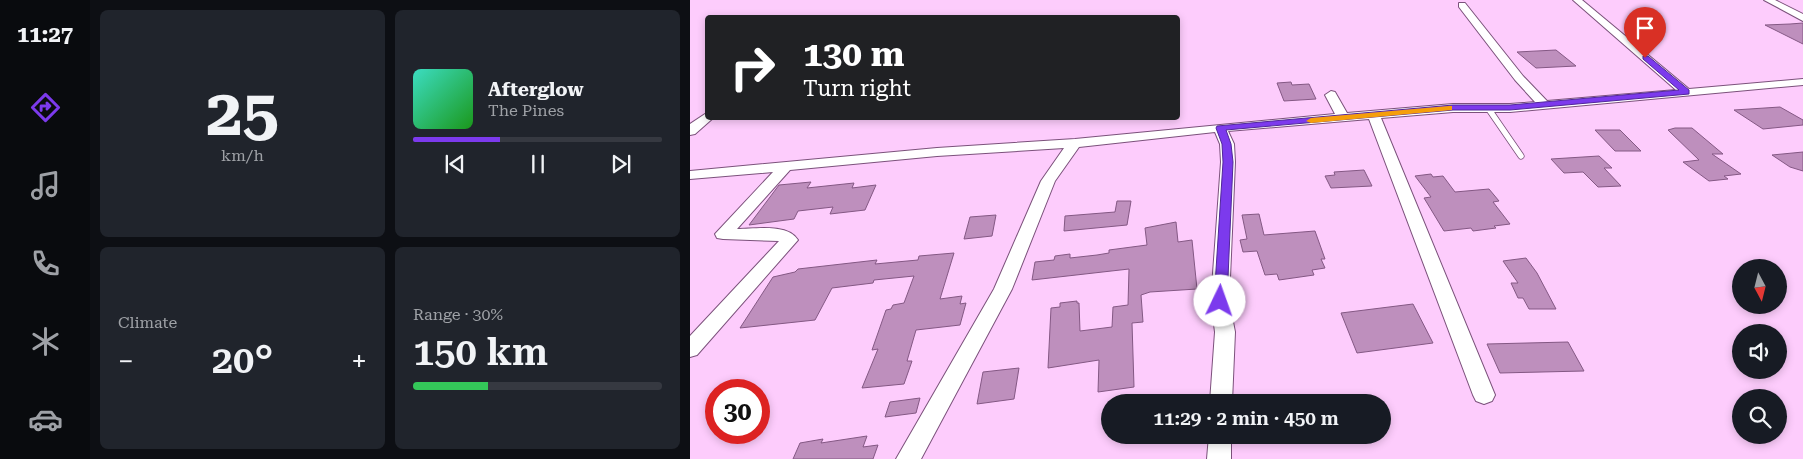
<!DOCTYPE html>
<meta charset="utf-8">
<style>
:root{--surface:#171b24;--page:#20242c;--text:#f1f3f6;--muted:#9ea1a6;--line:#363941;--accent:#7c3aed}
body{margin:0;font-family:"Roboto Serif",serif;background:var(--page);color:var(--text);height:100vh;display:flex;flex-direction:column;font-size:19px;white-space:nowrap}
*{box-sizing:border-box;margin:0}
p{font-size:16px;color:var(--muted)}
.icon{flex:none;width:28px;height:28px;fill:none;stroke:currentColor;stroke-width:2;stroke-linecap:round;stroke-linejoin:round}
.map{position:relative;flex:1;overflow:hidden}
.side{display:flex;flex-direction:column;gap:10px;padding:10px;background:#0d0f14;width:600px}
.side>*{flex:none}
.banner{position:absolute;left:15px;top:15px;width:475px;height:105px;border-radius:5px;box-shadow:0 2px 8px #0003;background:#202124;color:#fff;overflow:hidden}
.needle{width:32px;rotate:173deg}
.controls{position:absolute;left:1042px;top:259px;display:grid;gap:10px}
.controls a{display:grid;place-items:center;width:55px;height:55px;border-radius:50%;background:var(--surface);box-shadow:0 2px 8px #0003;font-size:25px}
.speed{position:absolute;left:15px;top:379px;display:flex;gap:10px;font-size:25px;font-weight:700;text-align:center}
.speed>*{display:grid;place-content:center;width:65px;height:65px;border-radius:50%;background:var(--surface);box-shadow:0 2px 8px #0003;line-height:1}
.speed .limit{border:8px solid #d22;background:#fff;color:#111}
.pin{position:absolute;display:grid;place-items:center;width:42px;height:42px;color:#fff;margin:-51px -21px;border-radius:50% 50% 50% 0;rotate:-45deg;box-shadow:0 0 5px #0007}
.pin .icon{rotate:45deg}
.me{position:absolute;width:55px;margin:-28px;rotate:3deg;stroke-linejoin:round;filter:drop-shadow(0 0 4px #0008)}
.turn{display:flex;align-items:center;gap:18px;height:105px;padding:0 15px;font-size:22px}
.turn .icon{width:65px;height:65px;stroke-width:2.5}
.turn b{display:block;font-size:35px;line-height:42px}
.big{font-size:38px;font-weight:600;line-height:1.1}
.side .tile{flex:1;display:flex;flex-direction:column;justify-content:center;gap:8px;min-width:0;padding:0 18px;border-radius:8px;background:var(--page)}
.side .dial{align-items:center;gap:0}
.dial b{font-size:65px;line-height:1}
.song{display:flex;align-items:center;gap:15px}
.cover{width:60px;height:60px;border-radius:8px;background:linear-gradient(135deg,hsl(170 70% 55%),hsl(120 70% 35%))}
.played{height:5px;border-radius:2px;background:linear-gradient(90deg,var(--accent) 35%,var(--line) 35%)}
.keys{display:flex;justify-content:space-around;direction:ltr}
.heat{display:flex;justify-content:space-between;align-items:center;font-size:28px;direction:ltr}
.charge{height:8px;border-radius:4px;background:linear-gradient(90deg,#34c759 30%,var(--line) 0)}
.side .tiles{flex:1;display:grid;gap:10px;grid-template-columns:repeat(2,1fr)}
.trip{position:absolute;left:411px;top:394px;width:290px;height:50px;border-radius:25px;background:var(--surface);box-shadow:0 2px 8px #0003;font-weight:600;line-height:50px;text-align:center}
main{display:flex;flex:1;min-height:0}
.menu{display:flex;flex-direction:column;width:90px;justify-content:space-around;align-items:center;background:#090b0e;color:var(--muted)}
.menu .icon{width:35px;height:35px}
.menu .on{color:var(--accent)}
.menu b{font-size:22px;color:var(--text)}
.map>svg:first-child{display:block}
.building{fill:#be8fbd;stroke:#845884}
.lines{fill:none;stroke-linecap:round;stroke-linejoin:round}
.service-casing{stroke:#7b517b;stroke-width:7}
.minor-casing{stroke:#7b517b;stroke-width:2}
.service{stroke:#fff;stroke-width:5.5}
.minor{fill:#fff;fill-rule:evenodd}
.route{fill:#7c3aed;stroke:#51269a}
.slow{fill:#f59e0b}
</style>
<main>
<nav class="menu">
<b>11:27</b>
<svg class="icon on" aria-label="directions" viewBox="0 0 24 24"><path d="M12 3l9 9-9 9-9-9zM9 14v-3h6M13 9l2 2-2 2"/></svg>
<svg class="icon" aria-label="music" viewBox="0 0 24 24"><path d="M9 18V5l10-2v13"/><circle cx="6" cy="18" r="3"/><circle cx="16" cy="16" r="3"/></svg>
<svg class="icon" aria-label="phone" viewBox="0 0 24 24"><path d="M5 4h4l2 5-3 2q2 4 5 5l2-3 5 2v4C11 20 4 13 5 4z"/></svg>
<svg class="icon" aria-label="climate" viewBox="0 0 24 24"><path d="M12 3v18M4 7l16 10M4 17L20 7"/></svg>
<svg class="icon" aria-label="car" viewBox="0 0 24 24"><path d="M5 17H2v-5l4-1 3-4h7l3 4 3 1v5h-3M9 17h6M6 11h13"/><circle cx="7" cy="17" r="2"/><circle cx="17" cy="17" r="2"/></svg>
</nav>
<section class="side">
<div class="tiles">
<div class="tile dial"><b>25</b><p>km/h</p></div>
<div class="tile">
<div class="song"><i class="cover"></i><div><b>Afterglow</b><p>The Pines</p></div></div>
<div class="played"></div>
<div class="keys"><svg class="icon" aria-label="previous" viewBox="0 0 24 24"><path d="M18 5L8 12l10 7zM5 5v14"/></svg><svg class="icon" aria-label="pause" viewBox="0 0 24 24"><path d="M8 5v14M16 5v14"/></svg><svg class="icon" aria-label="next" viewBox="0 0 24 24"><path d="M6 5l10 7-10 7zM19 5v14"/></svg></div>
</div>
<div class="tile"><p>Climate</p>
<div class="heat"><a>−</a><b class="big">20°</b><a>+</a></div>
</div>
<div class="tile"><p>Range · 30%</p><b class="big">150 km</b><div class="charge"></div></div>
</div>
</section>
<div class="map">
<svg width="1113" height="459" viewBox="0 0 1113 459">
<rect width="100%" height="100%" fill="#fdccfc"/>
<path class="building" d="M1113 23V44L1075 25 1100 24Z
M866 50 886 66 846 68 827 52Z
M601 82 602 85 619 84 626 99 594 101 587 83Z
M1090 107 1113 120V125L1073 129 1044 110Z
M985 128H1002L1033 154H1022L1051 174 1034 176 1038 179 1019 181 993 162 1009 160 978 130Z
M905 130H930L951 151H925Z
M1113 152V171L1100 167 1082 155Z
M909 156 922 168H914L931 186 908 187 893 172 874 173 861 159Z
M674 170 682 186 641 188 635 176 645 175 644 172Z
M741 174 743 177 753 176 765 192 799 189 809 201 803 202 820 224 804 226 806 228 783 231 781 228 754 231 734 198 741 197 725 176Z
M121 182 117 188 164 183 162 188 186 185 175 210 140 214 143 207 108 211 104 219 59 225 89 185Z
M427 201H441L437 225 374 231 375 216 425 212Z
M569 214 574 235 625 231 635 259H631L635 268 622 270 624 275 589 280 587 274 575 275 567 251 553 252 550 240 557 239 552 215Z
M306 215 302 236 274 239 280 217Z
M486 222 488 242 502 240 507 289 460 292 451 295 453 322 442 323 444 387 408 392 409 360 358 368 361 308 370 307V303L387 301V303H389L390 331 422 327 423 307 438 305 439 269 342 280 345 262 364 260 365 256 380 254V258L407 255 419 253V250L457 245 455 228Z
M264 253 250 299 272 296 270 304 276 303 270 325 226 330 217 361H222L214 384 172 388 188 349 182 350 196 310 201 309 203 305 214 303 224 276 184 280 183 283 142 288 125 320 50 328 83 277 105 272 108 269 187 260 185 264 228 260 229 256Z
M836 258 847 273 866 309H839L833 298H828L821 283H828L813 261Z
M723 304 743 343 667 353 651 313Z
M878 342 894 371 810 373 797 344Z
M329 368 324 399 287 404 293 372Z
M230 398 226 413 195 417 200 402Z
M177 436 173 447 188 445 183 459H103L110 443 133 439 131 443Z"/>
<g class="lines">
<defs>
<path id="service" d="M798 108 831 156"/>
<path id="minor" d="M883 0H892L999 89 1113 79V85L820 112H763L691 118 805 395 802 401 794 404 786 401 783 395 679 119 538 131 544 144 545 162 539 301 545 332 542 402H520L525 332 521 301 531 162 530 144 525 132 389 147 365 181 322 289 231 459H206L304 289 351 181 374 148 247 156 100 170 47 229C64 229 98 223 108 240L7 355 0 357V336L89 241 33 239 27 238 25 234 83 172 0 179V171L247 148 385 139 645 114 635 95 641 91 645 92 657 113 763 104H820L845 102 825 80 769 7V3H775L833 76 857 101 986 90Z
M1074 0H1085L1113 14V21Z
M18 112V118L22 119 5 134 0 135V124Z
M519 435H541V459H517Z"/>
</defs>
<use href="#service" class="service-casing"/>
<use href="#minor" class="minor-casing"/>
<use href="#service" class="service"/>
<use href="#minor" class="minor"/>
</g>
<path class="route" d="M953 56H958L999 90V94L820 110H763L536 130 541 144 543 162 537 301 535 304H526L524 301 533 162 532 144 526 128 527 126 763 105H820L989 90 953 59Z"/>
<path class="slow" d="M759 106H762V110L621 123 616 121 621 118Z"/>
</svg>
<div class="controls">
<a><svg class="needle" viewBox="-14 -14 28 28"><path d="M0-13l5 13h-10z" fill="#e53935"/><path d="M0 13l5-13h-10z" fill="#9ea1a6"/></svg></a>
<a><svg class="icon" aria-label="sound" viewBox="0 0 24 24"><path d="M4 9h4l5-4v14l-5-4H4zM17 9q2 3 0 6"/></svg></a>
<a><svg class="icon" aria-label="search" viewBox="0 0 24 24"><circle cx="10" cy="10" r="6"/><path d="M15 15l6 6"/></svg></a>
</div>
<div class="speed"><div class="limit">30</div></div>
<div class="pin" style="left:955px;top:58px;background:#d93025"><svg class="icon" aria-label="arrive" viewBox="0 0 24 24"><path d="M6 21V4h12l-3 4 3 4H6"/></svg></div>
<svg class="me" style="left:530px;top:301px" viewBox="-20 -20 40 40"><circle r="19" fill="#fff"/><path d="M0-13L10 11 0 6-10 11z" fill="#7c3aed"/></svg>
<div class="trip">11:29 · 2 min · 450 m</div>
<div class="banner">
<div class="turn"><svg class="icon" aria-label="right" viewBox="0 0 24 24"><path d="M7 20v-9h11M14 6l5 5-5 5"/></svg><div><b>130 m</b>Turn right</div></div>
</div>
</div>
</main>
